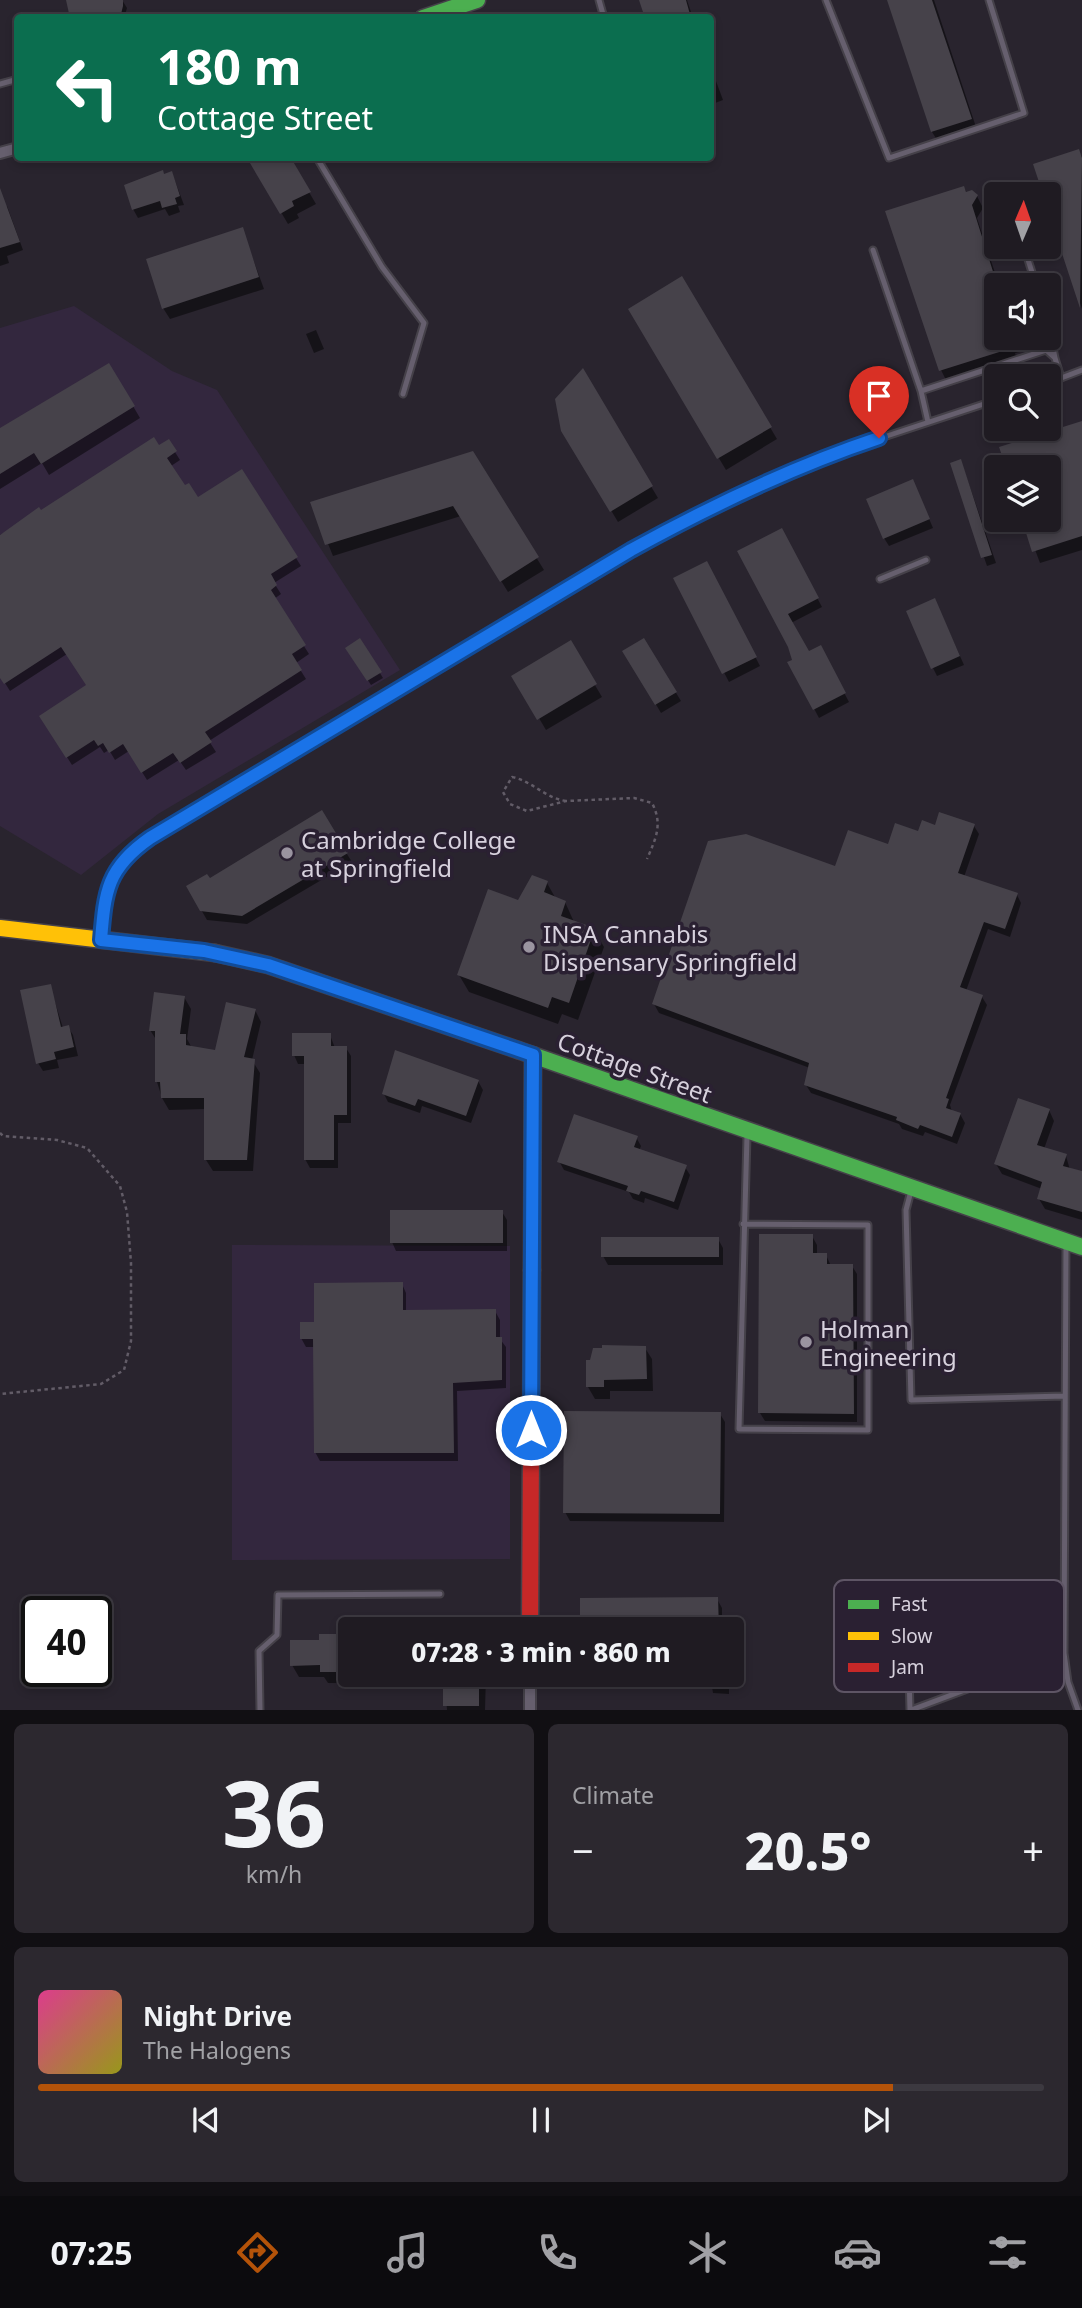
<!DOCTYPE html>
<meta charset="utf-8">
<style>
:root{--surface:#1f1b22;--page:#2c282f;--text:#f1f3f6;--muted:#a1a1a5;--line:#3c3940;--accent:#b45309}
body{margin:0;font-family:"Noto Sans",sans-serif;background:var(--page);color:var(--text);height:100vh;display:flex;flex-direction:column;font-size:26px;white-space:nowrap}
*{box-sizing:border-box;margin:0}
p{font-size:23px;color:var(--muted)}
.icon{flex:none;width:38px;height:38px;fill:none;stroke:currentColor;stroke-width:2;stroke-linecap:round;stroke-linejoin:round}
.map{position:relative;height:1710px;overflow:hidden}
.sheet{display:flex;flex-direction:column;gap:14px;padding:14px;background:#110f13;flex:1}
.sheet>*{flex:none}
.guide{position:absolute;left:14px;top:14px;width:700px;height:147px;border-radius:7px;box-shadow:0 4px 10px #0003,0 0 0 2px var(--line);background:#0b6e4f;color:#fff;overflow:hidden}
.needle{width:46px;rotate:2deg}
.controls{position:absolute;left:984px;top:182px;display:grid;gap:14px}
.controls a{display:grid;place-items:center;width:77px;height:77px;border-radius:7px;background:var(--surface);box-shadow:0 4px 10px #0003,0 0 0 2px var(--line);font-size:35px}
.speed{position:absolute;left:21px;top:1596px;display:flex;gap:14px;font-size:35px;font-weight:700;text-align:center}
.speed>*{display:grid;place-content:center;width:91px;height:91px;border-radius:50%;background:var(--surface);box-shadow:0 4px 10px #0003,0 0 0 2px var(--line);line-height:1}
.speed .limit{border:4px solid #111;border-radius:10px;background:#fff;color:#111}
.pin{position:absolute;display:grid;place-items:center;width:60px;height:60px;color:#fff;margin:-72px -30px;border-radius:50% 50% 50% 0;rotate:-45deg;box-shadow:0 0 7px #0007}
.pin .icon{rotate:45deg}
.me{position:absolute;width:77px;margin:-38px;rotate:0deg;stroke-linejoin:round;filter:drop-shadow(0 0 5px #0008)}
.turn{display:flex;align-items:center;gap:24px;height:147px;padding:0 28px;font-size:32px}
.turn .icon{width:91px;height:91px;stroke-width:2.5}
.turn b{display:block;font-size:49px;line-height:60px}
.big{font-size:52px;font-weight:800;line-height:1.1}
.sheet .card{flex:1;display:flex;flex-direction:column;justify-content:center;gap:10px;min-width:0;padding:0 24px;border-radius:10px;background:var(--page)}
.sheet .dial{align-items:center;gap:0}
.dial b{font-size:91px;line-height:1}
.song{display:flex;align-items:center;gap:21px}
.cover{width:84px;height:84px;border-radius:10px;background:linear-gradient(135deg,hsl(330 70% 55%),hsl(60 70% 35%))}
.played{height:7px;border-radius:4px;background:linear-gradient(90deg,var(--accent) 85%,var(--line) 85%)}
.keys{display:flex;justify-content:space-around;direction:ltr}
.heat{display:flex;justify-content:space-between;align-items:center;font-size:38px;direction:ltr}
.sheet .tiles{flex:1;display:grid;gap:14px;grid-template-columns:1fr 1fr}
.card:last-child{grid-column:span 2}
.trip{position:absolute;left:338px;top:1617px;width:406px;height:70px;border-radius:7px;background:var(--surface);box-shadow:0 4px 10px #0003,0 0 0 2px var(--line);font-weight:800;line-height:70px;text-align:center}
.menu{display:flex;height:112px;justify-content:space-around;align-items:center;background:#0c0b0e;color:var(--muted)}
.menu .icon{width:49px;height:49px}
.menu .on{color:var(--accent)}
.menu b{font-size:32px;color:var(--text)}
.map>svg:first-child{display:block}
.built{fill:#33273e}
.shadow{fill:#0007}
.building{fill:#46424a}
.lines{fill:none;stroke-linecap:round;stroke-linejoin:round}
.lane-casing{stroke:#454149;stroke-width:9}
.street-casing{stroke:#454149;stroke-width:14}
.fast-casing{stroke:#454149;stroke-width:19}
.slow-casing{stroke:#454149;stroke-width:19}
.jam-casing{stroke:#454149;stroke-width:19}
.path{stroke:#625c67;stroke-width:2.5;stroke-dasharray:3.5 3.5;stroke-linecap:butt}
.lane{stroke:#665f6e;stroke-width:5}
.street{stroke:#665f6e;stroke-width:10}
.fast{stroke:#4caf50;stroke-width:16}
.slow{stroke:#ffc107;stroke-width:16}
.jam{stroke:#c62828;stroke-width:16}
.route-casing{stroke:#114b97;stroke-width:18}
.route{stroke:#1a73e8;stroke-width:12}
.poi-dot{fill:#9a94a0;stroke:#2a2032;stroke-width:2.5}
.labels{text-anchor:middle;dominant-baseline:central;stroke-width:7;stroke-linejoin:round;paint-order:stroke}
.poi-label{font-size:24px;fill:#d7d1dd;stroke:#2a2032;text-anchor:start}
.street-label{font-size:24px;fill:#d7d1dd;stroke:#2a2032}
.key{fill:#2a2032;stroke:#5e5565;stroke-width:2}
.key-label{font-size:19px;fill:#d7d1dd}
</style>
<div class="map">
<svg width="1082" height="1710" viewBox="0 0 1082 1710">
<rect width="100%" height="100%" fill="#29242e"/>
<path class="built" d="M74 306 172 371 217 390 400 670 158 814 81 875 0 826V328Z
M232 1245 510 1246V1559L232 1560Z"/>
<path class="shadow" d="M71 0H122L127 8 124 18H73Z
M643 0H687L693 18H647Z
M889 0H934L977 130 939 143 932 132Z
M547 12 550 18H531Z
M710 65 723 100 710 105Z
M1078 151 1082 157V309L1048 205V194H1045L1035 165Z
M249 158H289L316 204 297 214 299 218 288 224Z
M172 173 184 205 178 206 180 212 169 216 165 209 138 218 133 209 164 175Z
M964 188 967 193 977 196 983 208 977 218 999 285H996V338H1015L1020 352 1015 353 1017 359 947 382 941 370Z
M7 206 23 250 7 256 9 263 0 266V208Z
M242 229 264 289 170 319 163 308Z
M682 279 777 439 726 470 630 310Z
M316 330 324 349 314 353 306 334Z
M109 365 140 418 49 475 42 463 0 489V430Z
M582 371 658 498 618 522 563 430Z
M1082 423V550L1040 563 1024 520H1048V467H1007L1002 449Z
M168 441 180 460 171 466 184 488 198 500 296 558 301 566 274 583 281 594 274 599 309 654 296 663 306 679 209 741 216 752 186 770 179 760 147 780 129 751 115 760 109 750 104 753 100 747 72 765 46 724 88 686 67 654 10 691 0 675V535Z
M472 453 544 570 508 592 461 516 333 556 312 504Z
M961 461 996 563 987 566 952 464Z
M917 490 933 528 889 546 884 538Z
M786 539 822 607 791 623 808 653 820 647 849 702 819 718 790 663 794 661 789 647 740 552Z
M711 571 760 666 729 682 675 579Z
M939 609 964 665 937 676 933 668Z
M360 640 383 678 371 685 347 648Z
M644 640 681 701 661 713 625 652Z
M570 643 602 697 546 730 514 676Z
M321 813 352 862 247 924 207 920 188 887 209 880Z
M974 826 979 834 964 877 1017 895 1021 903 1010 937 988 929 966 991 982 997 987 1005 950 1105 952 1112 960 1114 965 1123 957 1144 925 1132 923 1136 902 1129 899 1124 811 1093 806 1085 810 1068 659 1013 654 1004 836 868 936 827Z
M547 883 556 899 565 902 574 922 594 930 604 947 578 1020 562 1014 558 1024 469 992 459 975 518 902Z
M50 986 63 1028 68 1027 73 1035 78 1056 57 1060 59 1068 43 1071 38 1063Z
M184 997 191 1009 187 1039 192 1048 217 1052 255 1010 261 1022 252 1060 260 1073 253 1171H213L206 1160V1109L169 1110 162 1098 157 1082V1041L150 1030Z
M330 1035 335 1048H346L351 1056V1123H338V1168H310L305 1159V1064H298L294 1055Z
M478 1081 483 1090 471 1123 422 1106 420 1113 388 1102 384 1094Z
M1049 1110 1054 1121 1044 1149 1066 1156 1070 1170 1082 1173V1220L1045 1209 1039 1199 1042 1189 1002 1174 996 1164Z
M636 1137 641 1146 639 1151 685 1167 690 1175 678 1210 645 1198 644 1203 633 1199 629 1192 564 1170 559 1161Z
M502 1212 507 1220V1251H396L392 1242Z
M812 1236 817 1245V1255H826L831 1266H852L857 1274V1422L765 1421 760 1413Z
M718 1239 723 1248V1265H608L603 1256Z
M402 1284 406 1293V1311H495L500 1320V1339L506 1347V1388L457 1391 458 1461H320L315 1452V1347H306L301 1338 316 1323Z
M645 1348 652 1359 653 1391H610V1399H595L588 1387Z
M720 1414 725 1422 724 1522 570 1521 565 1512Z
M582 1599H717L722 1608V1629H582Z
M350 1636V1675H486L485 1710H447L445 1684 328 1683 324 1677H299L292 1665 320 1642Z
M710 1675H729V1694L713 1693Z"/>
<path class="building" d="M66 0H123V6L120 18H70Z
M639 0H686L691 18H645Z
M887 0H932L972 119 931 132Z
M1079 149 1082 158 1080 308 1048 211V194H1043L1033 164Z
M247 158H291L311 192 292 201 294 206 280 214Z
M163 170 164 174 172 171 180 196 175 198 177 204 162 208 160 201 132 210 124 185Z
M964 186 966 192 972 190 978 195 972 205 996 281V338H1009L1012 348 939 371 885 211Z
M0 188 20 242 0 248Z
M243 227 259 277 162 309 146 259Z
M682 276 772 427 717 459 628 309Z
M109 363 135 406 41 464 34 453 0 474V428Z
M583 368 653 486 610 512 561 431 555 399Z
M1082 421V536L1032 552 1022 520H1048V467H1006L999 447Z
M154 437 159 445 169 439 177 451 167 458 185 485 189 483 198 497 242 469 298 557 271 574 277 585 271 590 306 645 292 654 302 670 205 732 212 742 180 763 173 753 141 773 123 744 109 753 103 743 98 746 94 740 66 758 39 716 86 685 61 647 4 684 0 678V535L39 507 41 510Z
M473 451 539 557 500 582 453 506 325 545 310 502Z
M961 459 992 555 981 558 950 463Z
M913 479 930 519 883 539 866 499Z
M782 528 819 598 788 614 809 651 821 645 846 693 813 710 787 662 792 660 788 647 737 551Z
M707 561 757 657 722 674 673 578Z
M935 598 960 656 931 669 906 611Z
M360 638 382 672 367 681 345 648Z
M644 638 677 692 655 705 622 651Z
M571 640 597 684 537 720 511 676Z
M322 810 348 853 242 916 200 911 186 886 207 874 210 878Z
M939 812 975 824 958 873 1018 893 1005 929 984 922 960 987 983 995 946 1098 949 1099 946 1108 961 1113 952 1137 920 1125 918 1129 896 1120 897 1117 804 1085 809 1063 652 1004 708 841 746 834 835 866 848 830 888 844 895 823 918 831 922 820 935 825Z
M532 875 548 881 544 892 566 901 561 916 595 928 569 1003 552 997 548 1008 457 975 488 889 518 900Z
M51 984 61 1027 69 1025 74 1047 54 1052 56 1059 36 1064 20 990Z
M154 992 185 996 180 1034H186V1045L215 1050 226 1002 256 1009 244 1057 255 1059 247 1160H204V1098H161L160 1082H155V1031H149Z
M292 1033H331V1046H347V1115H334V1160H304V1056H292Z
M395 1050 479 1080 466 1116 418 1099 415 1106 382 1094Z
M1018 1098 1050 1109 1037 1145 1067 1154 1063 1166 1082 1171V1212L1037 1199 1042 1182 994 1164Z
M574 1114 638 1136 634 1147 687 1165 674 1202 641 1191 639 1195 626 1191 628 1186 557 1162Z
M390 1210H503V1243H390Z
M759 1234H813V1253H827V1264H853L854 1414 758 1413Z
M601 1237H719V1257H601Z
M403 1282V1310L496 1309V1337H502V1380L453 1383 454 1453H314L313 1339H300V1322H314V1283Z
M602 1345 646 1346 647 1379 604 1380V1387H586V1360H590L593 1348H602Z
M564 1411 721 1412 720 1514 563 1513Z
M718 1597 719 1629H580V1598Z
M319 1634H350V1672H320V1665L290 1666V1640H319Z
M443 1675H479V1706H443Z
M708 1675H727V1689H708Z"/>
<g class="lines">
<defs>
<path id="lane" d="M599 0 604 18
M826 0 889 158 1024 113 989 0
M0 84 18 79
M317 158 382 267 424 323 403 394
M1005 188 1007 194
M1024 247 1036 285
M873 250 921 391
M1048 322 1055 358
M1048 383 1082 370
M928 422 921 391 1046 350 1055 358 1061 378
M880 579 926 560
M101 939C104 906 105 876 130 852L417 676 705 510 823 457 996 400
M911 1191 906 1210 911 1400 1065 1396
M743 1224 868 1225V1430L739 1429 747 1136
M1066 1246 1064 1653 1068 1682 1078 1710
M260 1710 259 1651 277 1635 278 1595 440 1594
M910 1710 909 1673 1064 1617
M911 1710 1064 1653"/>
<path id="street" d="M0 153 18 148
M530 1675V1710"/>
<path id="fast" d="M423 18 477 0
M518 1050 1082 1247"/>
<path id="slow" d="M0 928 215 953
M532 1270 533 1055"/>
<path id="jam" d="M215 953 268 965 518 1050
M530 1629 532 1270"/>
</defs>
<use href="#lane" class="lane-casing"/>
<use href="#street" class="street-casing"/>
<use href="#fast" class="fast-casing"/>
<use href="#slow" class="slow-casing"/>
<use href="#jam" class="jam-casing"/>
<path class="path" d="M566 801C545 798 532 781 512 777L503 792 510 804 527 811 566 801 634 798 652 803C663 824 656 838 647 859
M0 1133 3 1136 57 1140 87 1148 120 1186 127 1212 131 1263V1341L124 1370 101 1384 0 1394"/>
<use href="#lane" class="lane"/>
<use href="#street" class="street"/>
<use href="#fast" class="fast"/>
<use href="#slow" class="slow"/>
<use href="#jam" class="jam"/>
</g>
<g class="lines">
<defs>
<path id="route" d="M531 1430 533 1055 268 965 204 951 101 940C105 891 107 868 150 838L631 550C711 506 792 467 879 438"/>
</defs>
<use href="#route" class="route-casing"/>
<use href="#route" class="route"/>
</g>
<g class="poi-dot">
<circle cx="287" cy="853" r="7"/>
<circle cx="529" cy="947" r="7"/>
<circle cx="806" cy="1342" r="7"/>
</g>
<g class="labels">
<g class="poi-label">
<text x="301" y="839">Cambridge College<tspan x="301" dy="28">at Springfield</tspan></text>
<text x="543" y="933">INSA Cannabis<tspan x="543" dy="28">Dispensary Springfield</tspan></text>
<text x="820" y="1328">Holman<tspan x="820" dy="28">Engineering</tspan></text>
</g>
<g class="street-label">
<text transform="translate(635 1067) rotate(20)">Cottage Street</text>
</g>
</g>
<rect x="834" y="1580" width="230" height="112" rx="10" class="key"/>
<rect x="848" y="1600" width="31" height="9" fill="#4caf50"/>
<rect x="848" y="1632" width="31" height="8" fill="#ffc107"/>
<rect x="848" y="1663" width="31" height="9" fill="#c62828"/>
<g class="key-label">
<text x="891" y="1611">Fast</text>
<text x="891" y="1643">Slow</text>
<text x="891" y="1674">Jam</text>
</g>
</svg>
<div class="controls">
<a><svg class="needle" viewBox="-14 -14 28 28"><path d="M0-13l5 13h-10z" fill="#e53935"/><path d="M0 13l5-13h-10z" fill="#a1a1a5"/></svg></a>
<a><svg class="icon" aria-label="sound" viewBox="0 0 24 24"><path d="M4 9h4l5-4v14l-5-4H4zM17 9q2 3 0 6"/></svg></a>
<a><svg class="icon" aria-label="search" viewBox="0 0 24 24"><circle cx="10" cy="10" r="6"/><path d="M15 15l6 6"/></svg></a>
<a><svg class="icon" aria-label="layers" viewBox="0 0 24 24"><path d="M12 4l9 5-9 5-9-5zM3 14l9 5 9-5"/></svg></a>
</div>
<div class="speed"><div class="limit">40</div></div>
<div class="pin" style="left:879px;top:438px;background:#d93025"><svg class="icon" aria-label="arrive" viewBox="0 0 24 24"><path d="M6 21V4h12l-3 4 3 4H6"/></svg></div>
<svg class="me" style="left:531px;top:1430px" viewBox="-20 -20 40 40"><circle r="17" fill="#1a73e8" stroke="#fff" stroke-width="3"/><path d="M0-11L8 9 0 5-8 9z" fill="#fff"/></svg>
<div class="trip">07:28 · 3 min · 860 m</div>
<div class="guide">
<div class="turn"><svg class="icon" aria-label="left" viewBox="0 0 24 24"><path d="M17 20v-9H6M10 6l-5 5 5 5"/></svg><div><b>180 m</b>Cottage Street</div></div>
</div>
</div>
<section class="sheet">
<div class="tiles">
<div class="card dial"><b>36</b><p>km/h</p></div>
<div class="card"><p>Climate</p>
<div class="heat"><a>−</a><b class="big">20.5°</b><a>+</a></div>
</div>
<div class="card">
<div class="song"><i class="cover"></i><div><b>Night Drive</b><p>The Halogens</p></div></div>
<div class="played"></div>
<div class="keys"><svg class="icon" aria-label="previous" viewBox="0 0 24 24"><path d="M18 5L8 12l10 7zM5 5v14"/></svg><svg class="icon" aria-label="pause" viewBox="0 0 24 24"><path d="M8 5v14M16 5v14"/></svg><svg class="icon" aria-label="next" viewBox="0 0 24 24"><path d="M6 5l10 7-10 7zM19 5v14"/></svg></div>
</div>
</div>
</section>
<nav class="menu">
<b>07:25</b>
<svg class="icon on" aria-label="directions" viewBox="0 0 24 24"><path d="M12 3l9 9-9 9-9-9zM9 14v-3h6M13 9l2 2-2 2"/></svg>
<svg class="icon" aria-label="music" viewBox="0 0 24 24"><path d="M9 18V5l10-2v13"/><circle cx="6" cy="18" r="3"/><circle cx="16" cy="16" r="3"/></svg>
<svg class="icon" aria-label="phone" viewBox="0 0 24 24"><path d="M5 4h4l2 5-3 2q2 4 5 5l2-3 5 2v4C11 20 4 13 5 4z"/></svg>
<svg class="icon" aria-label="climate" viewBox="0 0 24 24"><path d="M12 3v18M4 7l16 10M4 17L20 7"/></svg>
<svg class="icon" aria-label="car" viewBox="0 0 24 24"><path d="M5 17H2v-5l4-1 3-4h7l3 4 3 1v5h-3M9 17h6M6 11h13"/><circle cx="7" cy="17" r="2"/><circle cx="17" cy="17" r="2"/></svg>
<svg class="icon" aria-label="filters" viewBox="0 0 24 24"><path d="M4 7h16M4 17h16"/><circle cx="9" cy="7" r="2"/><circle cx="15" cy="17" r="2"/></svg>
</nav>
